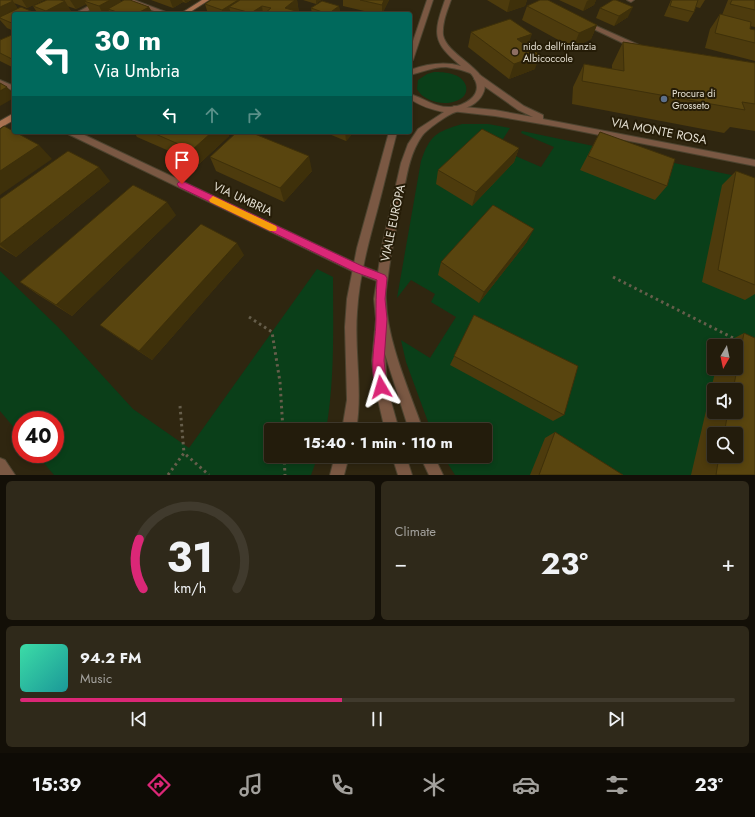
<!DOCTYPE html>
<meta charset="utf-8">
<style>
:root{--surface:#231c0c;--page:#2f291a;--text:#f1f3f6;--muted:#a3a19d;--line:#403a2d;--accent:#db2777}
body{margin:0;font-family:Jost,sans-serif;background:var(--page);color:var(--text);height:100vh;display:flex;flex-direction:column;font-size:15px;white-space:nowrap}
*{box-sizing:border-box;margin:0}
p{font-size:13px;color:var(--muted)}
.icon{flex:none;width:22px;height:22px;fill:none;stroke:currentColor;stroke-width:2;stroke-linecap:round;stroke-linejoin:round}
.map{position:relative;height:475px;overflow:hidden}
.drawer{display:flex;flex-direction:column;gap:6px;padding:6px;background:#130f07;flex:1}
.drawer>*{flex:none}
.banner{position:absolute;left:12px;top:12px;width:400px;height:122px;border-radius:4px;box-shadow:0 2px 6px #0003,0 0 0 1px var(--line);background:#00695c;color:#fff;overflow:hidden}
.needle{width:26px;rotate:189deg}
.buttons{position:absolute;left:707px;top:339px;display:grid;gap:8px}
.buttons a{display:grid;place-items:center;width:36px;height:36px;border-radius:4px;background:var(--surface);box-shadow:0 2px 6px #0003,0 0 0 1px var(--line);font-size:20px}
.speed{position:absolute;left:12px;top:411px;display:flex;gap:8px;font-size:20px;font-weight:700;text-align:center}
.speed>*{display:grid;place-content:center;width:52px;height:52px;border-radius:50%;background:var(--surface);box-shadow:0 2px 6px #0003,0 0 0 1px var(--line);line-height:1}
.speed .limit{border:6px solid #d22;background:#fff;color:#111}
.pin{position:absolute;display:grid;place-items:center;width:34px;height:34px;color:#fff;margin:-41px -17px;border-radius:50% 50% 50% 0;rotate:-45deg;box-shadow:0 0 4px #0007}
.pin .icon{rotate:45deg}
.me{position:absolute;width:44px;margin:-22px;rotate:353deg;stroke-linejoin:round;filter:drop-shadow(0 0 3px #0008)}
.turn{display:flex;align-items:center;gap:14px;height:84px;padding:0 16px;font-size:18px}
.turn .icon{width:52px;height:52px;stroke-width:2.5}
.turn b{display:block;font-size:28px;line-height:34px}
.lanes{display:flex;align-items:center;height:38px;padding:0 16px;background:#0003;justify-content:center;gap:20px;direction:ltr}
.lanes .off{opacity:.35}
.big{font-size:30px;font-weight:700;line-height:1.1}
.drawer .card{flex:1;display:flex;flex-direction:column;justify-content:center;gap:6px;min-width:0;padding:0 14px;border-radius:6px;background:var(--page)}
.drawer .dial{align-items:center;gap:0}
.dial svg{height:104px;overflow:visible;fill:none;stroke:var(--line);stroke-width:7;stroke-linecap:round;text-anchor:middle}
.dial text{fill:var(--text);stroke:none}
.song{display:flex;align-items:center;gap:12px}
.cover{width:48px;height:48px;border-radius:6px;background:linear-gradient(135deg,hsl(160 70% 55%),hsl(180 70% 35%))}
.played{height:4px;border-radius:2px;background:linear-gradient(90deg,var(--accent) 45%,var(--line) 45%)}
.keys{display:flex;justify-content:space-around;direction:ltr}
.heat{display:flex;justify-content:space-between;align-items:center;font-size:22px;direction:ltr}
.drawer .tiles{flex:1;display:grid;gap:6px;grid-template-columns:1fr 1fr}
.card:last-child{grid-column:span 2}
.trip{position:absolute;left:264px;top:423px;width:228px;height:40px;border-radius:4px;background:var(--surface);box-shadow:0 2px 6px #0003,0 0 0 1px var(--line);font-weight:700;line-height:40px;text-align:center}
.dock{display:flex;height:64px;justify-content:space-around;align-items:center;background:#0e0b05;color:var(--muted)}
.dock .icon{width:28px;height:28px}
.dock .current{color:var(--accent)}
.dock b{font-size:18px;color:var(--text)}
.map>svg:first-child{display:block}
.green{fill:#0a3f19;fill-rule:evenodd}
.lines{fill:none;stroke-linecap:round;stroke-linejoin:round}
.minor-casing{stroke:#4c432f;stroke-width:2}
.tertiary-casing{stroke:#4c432f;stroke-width:2}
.secondary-casing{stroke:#4c432f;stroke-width:2}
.path{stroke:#665e4b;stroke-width:3;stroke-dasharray:2.5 3.5;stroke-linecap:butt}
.minor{fill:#7a5843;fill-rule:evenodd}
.tertiary{fill:#7a5843;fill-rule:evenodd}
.secondary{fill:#a97251;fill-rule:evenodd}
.wall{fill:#4d3b0d;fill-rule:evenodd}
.shaded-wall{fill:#3e300a}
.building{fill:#59450f;stroke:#3e300a}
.route{fill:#db2777;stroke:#8e194d}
.slow{fill:#f59e0b}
.education-dot{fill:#8d6e63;stroke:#251c07;stroke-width:1.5}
.service-dot{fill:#5c6f8a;stroke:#251c07;stroke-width:1.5}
.labels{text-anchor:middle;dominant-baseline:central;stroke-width:4;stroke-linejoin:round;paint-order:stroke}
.far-poi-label{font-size:10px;fill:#e3ded1;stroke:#251c07;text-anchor:start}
.street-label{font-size:12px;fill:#e3ded1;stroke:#251c07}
</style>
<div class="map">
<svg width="755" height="475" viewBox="0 0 755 475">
<rect width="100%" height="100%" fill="#2f2610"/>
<path class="green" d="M434 72C445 72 462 73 466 86 467 90 466 94 463 97 450 108 424 103 417 89L418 80 427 74Z
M462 124H488L510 128 503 139 506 152 541 167 554 147 521 133 522 131 755 180V475H455L443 456H485V430H431L406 362 401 340 430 358 456 317 431 302 435 294 411 280 397 298 421 161C430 135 436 132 462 124ZM714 346H736V368H714ZM714 390H736V412H714ZM714 434H736V456H714Z
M317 269 333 277C333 328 335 379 326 430H271V456H318L311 475H54L36 454H55V420H21V436L0 411V271L58 327 133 409 189 448Z"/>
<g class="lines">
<defs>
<path id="minor" d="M100 0H108L82 14H74Z
M125 0H134L171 14H162Z
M627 0H634L631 2Z
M581 21H585L641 46 638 48 627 45 581 23Z
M474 75H480L524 106 543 115V119L755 160V166L559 127 495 116 451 111 450 109 454 106 495 110 533 117 518 110 474 79Z
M0 80 14 86V91L0 85Z
M67 132H78L362 266 386 275 387 278 386 281 382 283 354 272 68 134Z"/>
<path id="tertiary" d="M427 0H433L413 60 410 62V50Z
M445 0H451C447 11 442 23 443 35 447 56 491 70 484 91 479 105 467 107 456 112 448 114 426 130 422 136 408 156 406 181 401 205 396 229 391 252 388 276 387 284 385 292 386 300 387 341 409 390 423 430H409L385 354 387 387 399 430H385L375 387 372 361 376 319 374 299 382 246 401 163 408 144 418 129 444 112C432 110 421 106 410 99V94C424 98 435 108 451 107 463 106 483 96 475 80 474 78 472 74 470 73 463 70 453 68 446 67 433 67 422 72 410 75V70C427 64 444 61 461 66 432 42 433 34 445 0Z
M389 132H397C390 158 384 185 377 211 368 244 359 278 357 312 354 352 363 390 356 430H342L347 400 345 327 347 299 357 248Z
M335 456H349L344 475H330Z
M392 456H406L412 475H398Z
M420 456H434L443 475H429Z
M0 458 5 460 15 475H0Z"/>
<path id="secondary" d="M202 0H209L187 14H180Z
M14 113V120L0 128V121Z"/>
</defs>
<use href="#minor" class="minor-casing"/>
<use href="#tertiary" class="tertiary-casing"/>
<use href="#secondary" class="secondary-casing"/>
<path class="path" d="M613 277 737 340
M249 317 272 332 280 382 283 430
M180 406 184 453
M284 456 285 475
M168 475 184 453 209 475"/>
<use href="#minor" class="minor"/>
<use href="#tertiary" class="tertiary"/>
<use href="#secondary" class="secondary"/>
</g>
<path class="wall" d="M0 0H44L27 8 14 3 18 9 38 14 33 6 47 0H120L121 2 149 7 153 14H111L110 13 108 14H99L90 11 86 4 76 9 67 6 71 11 69 12 75 14H14V31L7 28 0 20Z
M151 0H191L186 3 183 2 173 8Z
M211 0H297L299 13 298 14H208L205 4Z
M303 0H321L316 4Z
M343 0H389L382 14H377L343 6Z
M487 0H527L525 6 507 12Z
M559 0H596L594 5 583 11Z
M671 0H705L700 8 696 7 694 12 688 22 664 16Z
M728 0H755V27L750 26V29L755 30V61L705 48 710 29 720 14 722 15Z
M339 6 340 14H312L311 8Z
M527 6 597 25 591 39 573 48 522 20Z
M600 8 628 17 614 26 596 18Z
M471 32 528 46 535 69 509 79 468 47Z
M14 34V68L0 61V40Z
M623 42 755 63V131L730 127 724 133 572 104 573 87 584 64 612 69V65Z
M134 132H228L229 136 199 164 137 137Z
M324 132H354L346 141Z
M600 132 667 186 655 200 580 170 592 147Z
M519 148 514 162 472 206 436 184 438 170Z
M210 157 312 171 284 202 216 171Z
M736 171 755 178V294L745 300 702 282 722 185Z
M110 181 16 257 0 247V199Z
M176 215 72 316 37 294 20 282Z
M527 242 479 303 438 275 441 262Z
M244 255 152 360 114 335 100 325Z
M474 315 564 415 553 421 450 365Z
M744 333 755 475H691L716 368H736V346H721V345ZM714 390H736V412H714ZM714 434H736V456H714Z
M555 432 623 475H530L545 438Z"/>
<path class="shaded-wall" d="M22 0H44L27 8Z
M70 0H94L84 1 86 4 76 9Z
M110 0H120L123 6 108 9 110 13 108 14H103L99 6Z
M170 0H182L183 2 173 8Z
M184 0H191L186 3Z
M238 0H256L229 7 231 14H223L222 10Z
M295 0H297L299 13 298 14H286L285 8Z
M316 0H321L316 4Z
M384 0H389L382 14V5Z
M510 0H527L525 6 507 12Z
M589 0H596L594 5 583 11 587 1Z
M13 1 19 11 0 18V7Z
M65 1 71 11 65 14H48L46 11Z
M262 6 263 14H251V13Z
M339 6 340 14H328Z
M149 7 153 14H136Z
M633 7 628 17 614 26 619 16Z
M597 25 591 39 573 48 579 33Z
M532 34 527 48 517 39Z
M540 55 535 69 509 79 514 64Z
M7 87 14 95V98L0 106V91Z
M212 132H228L229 136 199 164 192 150Z
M345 132H354L346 141Z
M39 145 52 159 0 195V171Z
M519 148 514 162 472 206 476 192Z
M309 156 312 171 284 202 280 188Z
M99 167 110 181 16 257 0 245V244Z
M167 202 176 215 72 316 56 305Z
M534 229 527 242 479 303 484 292Z
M237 243 244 255 152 360 139 351Z"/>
<path class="building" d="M0 0H11L13 1 0 7Z
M47 0H60L65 1 46 11 33 6Z
M86 0H110L99 6 84 1Z
M124 0H130L149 7 136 14H123L108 9Z
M211 0H238L222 10 205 4Z
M240 0H295L285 8 296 11 292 14H264L271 8 262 6 251 13 229 7Z
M360 0H384L382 5Z
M540 0H548L597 25 579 33 527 6Z
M613 0H616L633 7 619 16 600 8Z
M672 0H698L694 12 670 6Z
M732 0H755V10L730 4Z
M322 1 339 6 328 14 311 8Z
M21 7 38 14H14V24L0 18V17Z
M66 11 75 14H59Z
M720 14 751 22 750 29 755 30V43L715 33Z
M510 19 532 34 517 39 540 55 514 64 471 32Z
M14 34V60L0 53V40Z
M623 42 755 63V104L742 102 745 110 582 81 584 64 624 71Z
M0 83 7 87 0 91Z
M4 126 39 145 0 171V129Z
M482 129 519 148 476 192 438 170Z
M151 132H212L192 150Z
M237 132H250L309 156 280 188 210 157Z
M600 132 675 159 667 186 588 156Z
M68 151 99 167 0 244V199Z
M736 171 755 178V285L718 270Z
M133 185 167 202 56 305 20 282Z
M493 205 534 229 484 292 441 262Z
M201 224 237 243 139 351 100 325Z
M474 315 578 366 564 415 454 356Z
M744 333 755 338V475H716L719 456H736V434H724L728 412H736V390H733Z
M555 432 623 475H539Z"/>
<path class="route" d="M182 181 362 266 385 275 387 278 385 299 387 319 384 361 387 387 385 391 381 392 377 391C368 368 376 342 376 318 376 306 376 293 377 280L355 272 179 187 177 184 179 182Z"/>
<path class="slow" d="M213 196 276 226 277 228 276 231H270L210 202 209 200Z"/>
<circle class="education-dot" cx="515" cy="52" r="4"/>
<circle class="service-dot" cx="664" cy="99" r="4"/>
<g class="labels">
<g class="far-poi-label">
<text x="523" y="46">nido dell'infanzia<tspan x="523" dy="12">Albicoccole</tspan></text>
<text x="672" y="93">Procura di<tspan x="672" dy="12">Grosseto</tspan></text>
</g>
<g class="street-label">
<text transform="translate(659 131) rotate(11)">VIA MONTE ROSA</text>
<text transform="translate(243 199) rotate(25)">VIA UMBRIA</text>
<text transform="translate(393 223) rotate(-78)">VIALE EUROPA</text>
</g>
</g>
</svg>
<div class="buttons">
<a><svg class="needle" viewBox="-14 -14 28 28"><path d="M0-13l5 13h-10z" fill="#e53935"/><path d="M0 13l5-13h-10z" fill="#a3a19d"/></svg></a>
<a><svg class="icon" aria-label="sound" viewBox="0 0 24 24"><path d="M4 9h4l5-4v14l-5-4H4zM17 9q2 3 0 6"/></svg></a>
<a><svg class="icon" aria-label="search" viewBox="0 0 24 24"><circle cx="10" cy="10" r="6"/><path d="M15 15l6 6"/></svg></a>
</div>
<div class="speed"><div class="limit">40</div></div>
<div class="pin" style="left:182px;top:184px;background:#d93025"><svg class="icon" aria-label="arrive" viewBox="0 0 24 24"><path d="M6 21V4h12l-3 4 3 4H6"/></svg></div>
<svg class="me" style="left:381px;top:387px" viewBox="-20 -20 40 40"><path d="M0-17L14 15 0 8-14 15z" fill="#db2777" stroke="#fff" stroke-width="4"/></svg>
<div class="trip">15:40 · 1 min · 110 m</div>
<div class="banner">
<div class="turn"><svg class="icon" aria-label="left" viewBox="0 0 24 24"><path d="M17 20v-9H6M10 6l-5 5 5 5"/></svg><div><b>30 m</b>Via Umbria</div></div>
<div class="lanes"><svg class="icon" aria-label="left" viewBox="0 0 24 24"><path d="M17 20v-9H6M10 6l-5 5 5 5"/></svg><svg class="icon off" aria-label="ahead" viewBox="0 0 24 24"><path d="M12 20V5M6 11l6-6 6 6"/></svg><svg class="icon off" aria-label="right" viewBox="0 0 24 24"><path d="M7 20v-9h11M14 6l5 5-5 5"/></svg></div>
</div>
</div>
<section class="drawer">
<div class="tiles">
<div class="card dial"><svg viewBox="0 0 100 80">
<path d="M14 69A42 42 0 1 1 86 69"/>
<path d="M14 69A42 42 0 0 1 11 31" stroke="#db2777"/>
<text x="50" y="56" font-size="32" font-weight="700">31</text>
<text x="50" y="72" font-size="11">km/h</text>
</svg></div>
<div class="card"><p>Climate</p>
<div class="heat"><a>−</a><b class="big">23°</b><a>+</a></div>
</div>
<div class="card">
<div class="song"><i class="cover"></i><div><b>94.2 FM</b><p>Music</p></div></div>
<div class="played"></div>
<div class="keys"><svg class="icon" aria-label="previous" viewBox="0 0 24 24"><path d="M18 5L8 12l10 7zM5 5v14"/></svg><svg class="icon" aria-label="pause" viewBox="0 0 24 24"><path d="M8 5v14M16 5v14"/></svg><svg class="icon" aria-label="next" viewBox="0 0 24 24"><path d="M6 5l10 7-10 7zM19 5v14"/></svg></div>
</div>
</div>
</section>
<nav class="dock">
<b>15:39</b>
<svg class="icon current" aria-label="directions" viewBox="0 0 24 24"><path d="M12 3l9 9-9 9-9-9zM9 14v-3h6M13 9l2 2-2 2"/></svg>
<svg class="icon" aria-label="music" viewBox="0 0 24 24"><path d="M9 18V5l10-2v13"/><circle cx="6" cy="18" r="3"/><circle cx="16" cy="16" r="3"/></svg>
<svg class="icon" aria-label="phone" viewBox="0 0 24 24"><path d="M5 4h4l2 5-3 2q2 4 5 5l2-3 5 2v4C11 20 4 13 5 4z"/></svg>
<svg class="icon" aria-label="climate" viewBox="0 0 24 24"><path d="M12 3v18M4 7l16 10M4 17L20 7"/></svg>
<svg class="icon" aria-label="car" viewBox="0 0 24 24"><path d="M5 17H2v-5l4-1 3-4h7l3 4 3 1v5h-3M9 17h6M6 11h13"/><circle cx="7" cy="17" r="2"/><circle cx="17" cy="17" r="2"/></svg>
<svg class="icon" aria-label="filters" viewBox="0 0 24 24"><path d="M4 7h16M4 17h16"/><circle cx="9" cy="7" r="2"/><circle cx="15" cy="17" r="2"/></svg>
<b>23°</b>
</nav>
